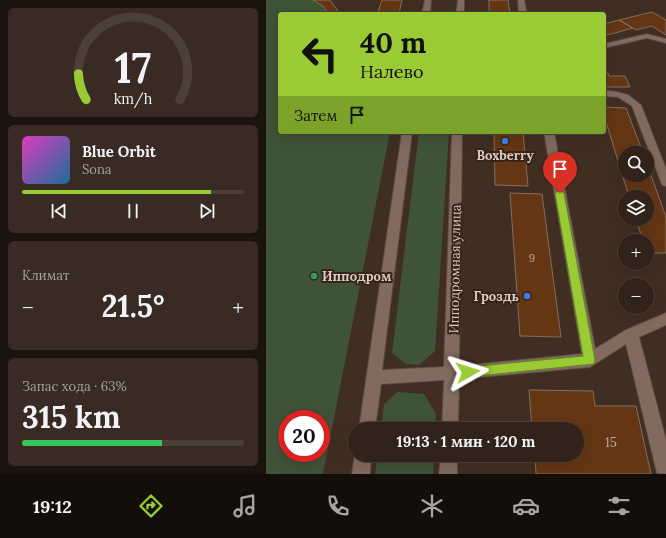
<!DOCTYPE html>
<html lang="ru">
<meta charset="utf-8">
<style>
:root{--surface:#31221a;--page:#392a23;--text:#f1f3f6;--muted:#a8a4a2;--line:#4c3f39;--accent:#9acb34}
body{margin:0;font-family:Lora,serif;background:var(--page);color:var(--text);height:100vh;display:flex;flex-direction:column;font-size:15px;white-space:nowrap}
*{box-sizing:border-box;margin:0}
p{font-size:13px;color:var(--muted)}
.icon{flex:none;width:22px;height:22px;fill:none;stroke:currentColor;stroke-width:2;stroke-linecap:round;stroke-linejoin:round}
.map{position:relative;flex:1;overflow:hidden}
.side{display:flex;flex-direction:column;gap:8px;padding:8px;background:#1b130e;width:266px}
.side>*{flex:none}
.hud{position:absolute;left:12px;top:12px;width:328px;height:122px;border-radius:4px;box-shadow:0 4px 16px #0002,0 0 0 1px var(--line);background:#9acb34;color:#111;overflow:hidden}
.tools{position:absolute;left:352px;top:146px;display:grid;gap:8px}
.tools a{display:grid;place-items:center;width:36px;height:36px;border-radius:50%;background:var(--surface);box-shadow:0 4px 16px #0002,0 0 0 1px var(--line);font-size:20px}
.speed{position:absolute;left:12px;top:410px;display:flex;gap:8px;font-size:20px;font-weight:700;text-align:center}
.speed>*{display:grid;place-content:center;width:52px;height:52px;border-radius:50%;background:var(--surface);box-shadow:0 4px 16px #0002,0 0 0 1px var(--line);line-height:1}
.speed .limit{border:6px solid #d22;background:#fff;color:#111}
.pin{position:absolute;display:grid;place-items:center;width:34px;height:34px;color:#fff;margin:-41px -17px;border-radius:50% 50% 50% 0;rotate:-45deg;box-shadow:0 0 4px #0007}
.pin .icon{rotate:45deg}
.me{position:absolute;width:44px;margin:-22px;rotate:84deg;stroke-linejoin:round;filter:drop-shadow(0 0 3px #0008)}
.turn{display:flex;align-items:center;gap:14px;height:84px;padding:0 16px;font-size:18px}
.turn .icon{width:52px;height:52px;stroke-width:2.5}
.turn b{display:block;font-size:28px;line-height:34px}
.then{display:flex;align-items:center;height:38px;padding:0 16px;background:#0003;gap:8px;font-size:15px}
.big{font-size:30px;font-weight:700;line-height:1.1}
.side .tile{flex:1;display:flex;flex-direction:column;justify-content:center;gap:6px;min-width:0;padding:0 14px;border-radius:6px;background:var(--page)}
.side .dial{align-items:center;gap:0}
.dial svg{height:104px;overflow:visible;fill:none;stroke:var(--line);stroke-width:7;stroke-linecap:round;text-anchor:middle}
.dial text{fill:var(--text);stroke:none}
.song{display:flex;align-items:center;gap:12px}
.cover{width:48px;height:48px;border-radius:6px;background:linear-gradient(135deg,hsl(310 70% 55%),hsl(200 70% 35%))}
.played{height:4px;border-radius:2px;background:linear-gradient(90deg,var(--accent) 85%,var(--line) 85%)}
.keys{display:flex;justify-content:space-around;direction:ltr}
.heat{display:flex;justify-content:space-between;align-items:center;font-size:22px;direction:ltr}
.charge{height:6px;border-radius:3px;background:linear-gradient(90deg,#34c759 63%,var(--line) 0)}
.trip{position:absolute;left:82px;top:422px;width:236px;height:40px;border-radius:20px;background:var(--surface);box-shadow:0 4px 16px #0002,0 0 0 1px var(--line);font-weight:700;line-height:40px;text-align:center}
.menu{display:flex;height:64px;justify-content:space-around;align-items:center;background:#140e0a;color:var(--muted)}
.menu .icon{width:28px;height:28px}
.menu .selected{color:var(--accent)}
.menu b{font-size:18px;color:var(--text)}
main{display:flex;flex:1;min-height:0}
.map>svg:first-child{display:block}
.green{fill:#3f5337;fill-rule:evenodd}
.building{fill:#643614;stroke:#846e60}
.lines{fill:none;stroke-linecap:round;stroke-linejoin:round}
.minor-casing{stroke:#594a3f;stroke-width:2}
.minor{fill:#826b5e;fill-rule:evenodd}
.route{fill:#9acb34;stroke:#648422}
.shop-dot{fill:#3f7fe0;stroke:#372418;stroke-width:1.5}
.leisure-dot{fill:#2e9e5b;stroke:#372418;stroke-width:1.5}
.labels{text-anchor:middle;dominant-baseline:central;stroke-width:4;stroke-linejoin:round;paint-order:stroke}
.number-label{font-size:11px;fill:#bda89a}
.poi-label{font-size:13px;font-weight:bold;fill:#dbcec7;stroke:#372418}
.street-label{font-size:13px;fill:#dbcec7;stroke:#372418}
.near-number-label{font-size:13px;fill:#bda89a}
</style>
<main>
<section class="side">
<div class="tile dial"><svg viewBox="0 0 100 80">
<path d="M14 69A42 42 0 1 1 86 69"/>
<path d="M14 69A42 42 0 0 1 8 49" stroke="#9acb34"/>
<text x="50" y="56" font-size="32" font-weight="700">17</text>
<text x="50" y="72" font-size="11">km/h</text>
</svg></div>
<div class="tile">
<div class="song"><i class="cover"></i><div><b>Blue Orbit</b><p>Sona</p></div></div>
<div class="played"></div>
<div class="keys"><svg class="icon" aria-label="previous" viewBox="0 0 24 24"><path d="M18 5L8 12l10 7zM5 5v14"/></svg><svg class="icon" aria-label="pause" viewBox="0 0 24 24"><path d="M8 5v14M16 5v14"/></svg><svg class="icon" aria-label="next" viewBox="0 0 24 24"><path d="M6 5l10 7-10 7zM19 5v14"/></svg></div>
</div>
<div class="tile"><p>Климат</p>
<div class="heat"><a>−</a><b class="big">21.5°</b><a>+</a></div>
</div>
<div class="tile"><p>Запас хода · 63%</p><b class="big">315 km</b><div class="charge"></div></div>
</section>
<div class="map">
<svg width="400" height="474" viewBox="0 0 400 474">
<rect width="100%" height="100%" fill="#412e22"/>
<path class="green" d="M0 0H47L57 6 63 14H14V132H124L57 474H0ZM21 419H55V453H21Z
M153 132H183L169 351 153 365 140 364 126 353Z
M131 392 158 394 170 414 169 429H115L118 404Z
M112 455H168L167 474H109Z"/>
<path class="building" d="M47 0H64L74 14H63L57 6Z
M116 0H136L133 14H111Z
M223 0H242L244 14H223Z
M386 12 400 20V35L386 26 370 30 353 20Z
M353 20 367 28 338 36V24Z
M338 73H342L343 76H359L364 87H338Z
M338 107 360 108 377 153H359V175H381V164L400 217V253H381V241H377L370 219H381V197H363L338 115Z
M228 132H257L262 186 229 185Z
M244 193 276 194 295 337 254 336Z
M263 390 327 391 329 406H370L385 474H270L269 455H311V429H266Z"/>
<g class="lines">
<defs>
<path id="minor" d="M159 0H165L164 14H156Z
M192 0H198V14H190Z
M252 0H258L261 14H253Z
M381 34 400 39V43L381 38 338 48V44Z
M338 90 351 92 362 95 375 105 400 169V186L396 185 395 182 366 106 352 97 338 96Z
M136 132H146L116 370 178 367 186 132H196L193 366 316 354 278 132H288L329 349 360 330 400 313V325L373 337 400 440V474L391 473 360 344 324 367 193 379 192 429H176L178 380 115 384 109 429H93Z
M89 454 105 455 104 474H86Z
M175 455H191V474H173Z"/>
</defs>
<use href="#minor" class="minor-casing"/>
<use href="#minor" class="minor"/>
</g>
<path class="route" d="M294 190 298 193 329 360 328 364 202 377 198 376 196 372 198 368 202 367 317 356 289 193Z"/>
<g class="shop-dot">
<circle cx="239" cy="141" r="4"/>
<circle cx="261" cy="296" r="4"/>
</g>
<circle class="leisure-dot" cx="48" cy="276" r="4"/>
<g class="labels">
<g class="number-label">
<text x="266" y="258">9</text>
</g>
<g class="poi-label">
<text x="239" y="155">Boxberry</text>
<text x="56" y="276" text-anchor="start">Ипподром</text>
<text x="253" y="296" text-anchor="end">Гроздь</text>
</g>
<g class="street-label">
<text transform="translate(189 269) rotate(-89)">Ипподромная улица</text>
</g>
<g class="near-number-label">
<text x="345" y="442">15</text>
</g>
</g>
</svg>
<div class="tools">
<a><svg class="icon" aria-label="search" viewBox="0 0 24 24"><circle cx="10" cy="10" r="6"/><path d="M15 15l6 6"/></svg></a>
<a><svg class="icon" aria-label="layers" viewBox="0 0 24 24"><path d="M12 4l9 5-9 5-9-5zM3 14l9 5 9-5"/></svg></a>
<a>+</a>
<a>−</a>
</div>
<div class="speed"><div class="limit">20</div></div>
<div class="pin" style="left:294px;top:193px;background:#d93025"><svg class="icon" aria-label="arrive" viewBox="0 0 24 24"><path d="M6 21V4h12l-3 4 3 4H6"/></svg></div>
<svg class="me" style="left:202px;top:372px" viewBox="-20 -20 40 40"><path d="M0-17L14 15 0 8-14 15z" fill="#9acb34" stroke="#fff" stroke-width="4"/></svg>
<div class="trip">19:13 · 1 мин · 120 m</div>
<div class="hud">
<div class="turn"><svg class="icon" aria-label="left" viewBox="0 0 24 24"><path d="M17 20v-9H6M10 6l-5 5 5 5"/></svg><div><b>40 m</b>Налево</div></div>
<div class="then">Затем<svg class="icon" aria-label="arrive" viewBox="0 0 24 24"><path d="M6 21V4h12l-3 4 3 4H6"/></svg></div>
</div>
</div>
</main>
<nav class="menu">
<b>19:12</b>
<svg class="icon selected" aria-label="directions" viewBox="0 0 24 24"><path d="M12 3l9 9-9 9-9-9zM9 14v-3h6M13 9l2 2-2 2"/></svg>
<svg class="icon" aria-label="music" viewBox="0 0 24 24"><path d="M9 18V5l10-2v13"/><circle cx="6" cy="18" r="3"/><circle cx="16" cy="16" r="3"/></svg>
<svg class="icon" aria-label="phone" viewBox="0 0 24 24"><path d="M5 4h4l2 5-3 2q2 4 5 5l2-3 5 2v4C11 20 4 13 5 4z"/></svg>
<svg class="icon" aria-label="climate" viewBox="0 0 24 24"><path d="M12 3v18M4 7l16 10M4 17L20 7"/></svg>
<svg class="icon" aria-label="car" viewBox="0 0 24 24"><path d="M5 17H2v-5l4-1 3-4h7l3 4 3 1v5h-3M9 17h6M6 11h13"/><circle cx="7" cy="17" r="2"/><circle cx="17" cy="17" r="2"/></svg>
<svg class="icon" aria-label="filters" viewBox="0 0 24 24"><path d="M4 7h16M4 17h16"/><circle cx="9" cy="7" r="2"/><circle cx="15" cy="17" r="2"/></svg>
</nav>
